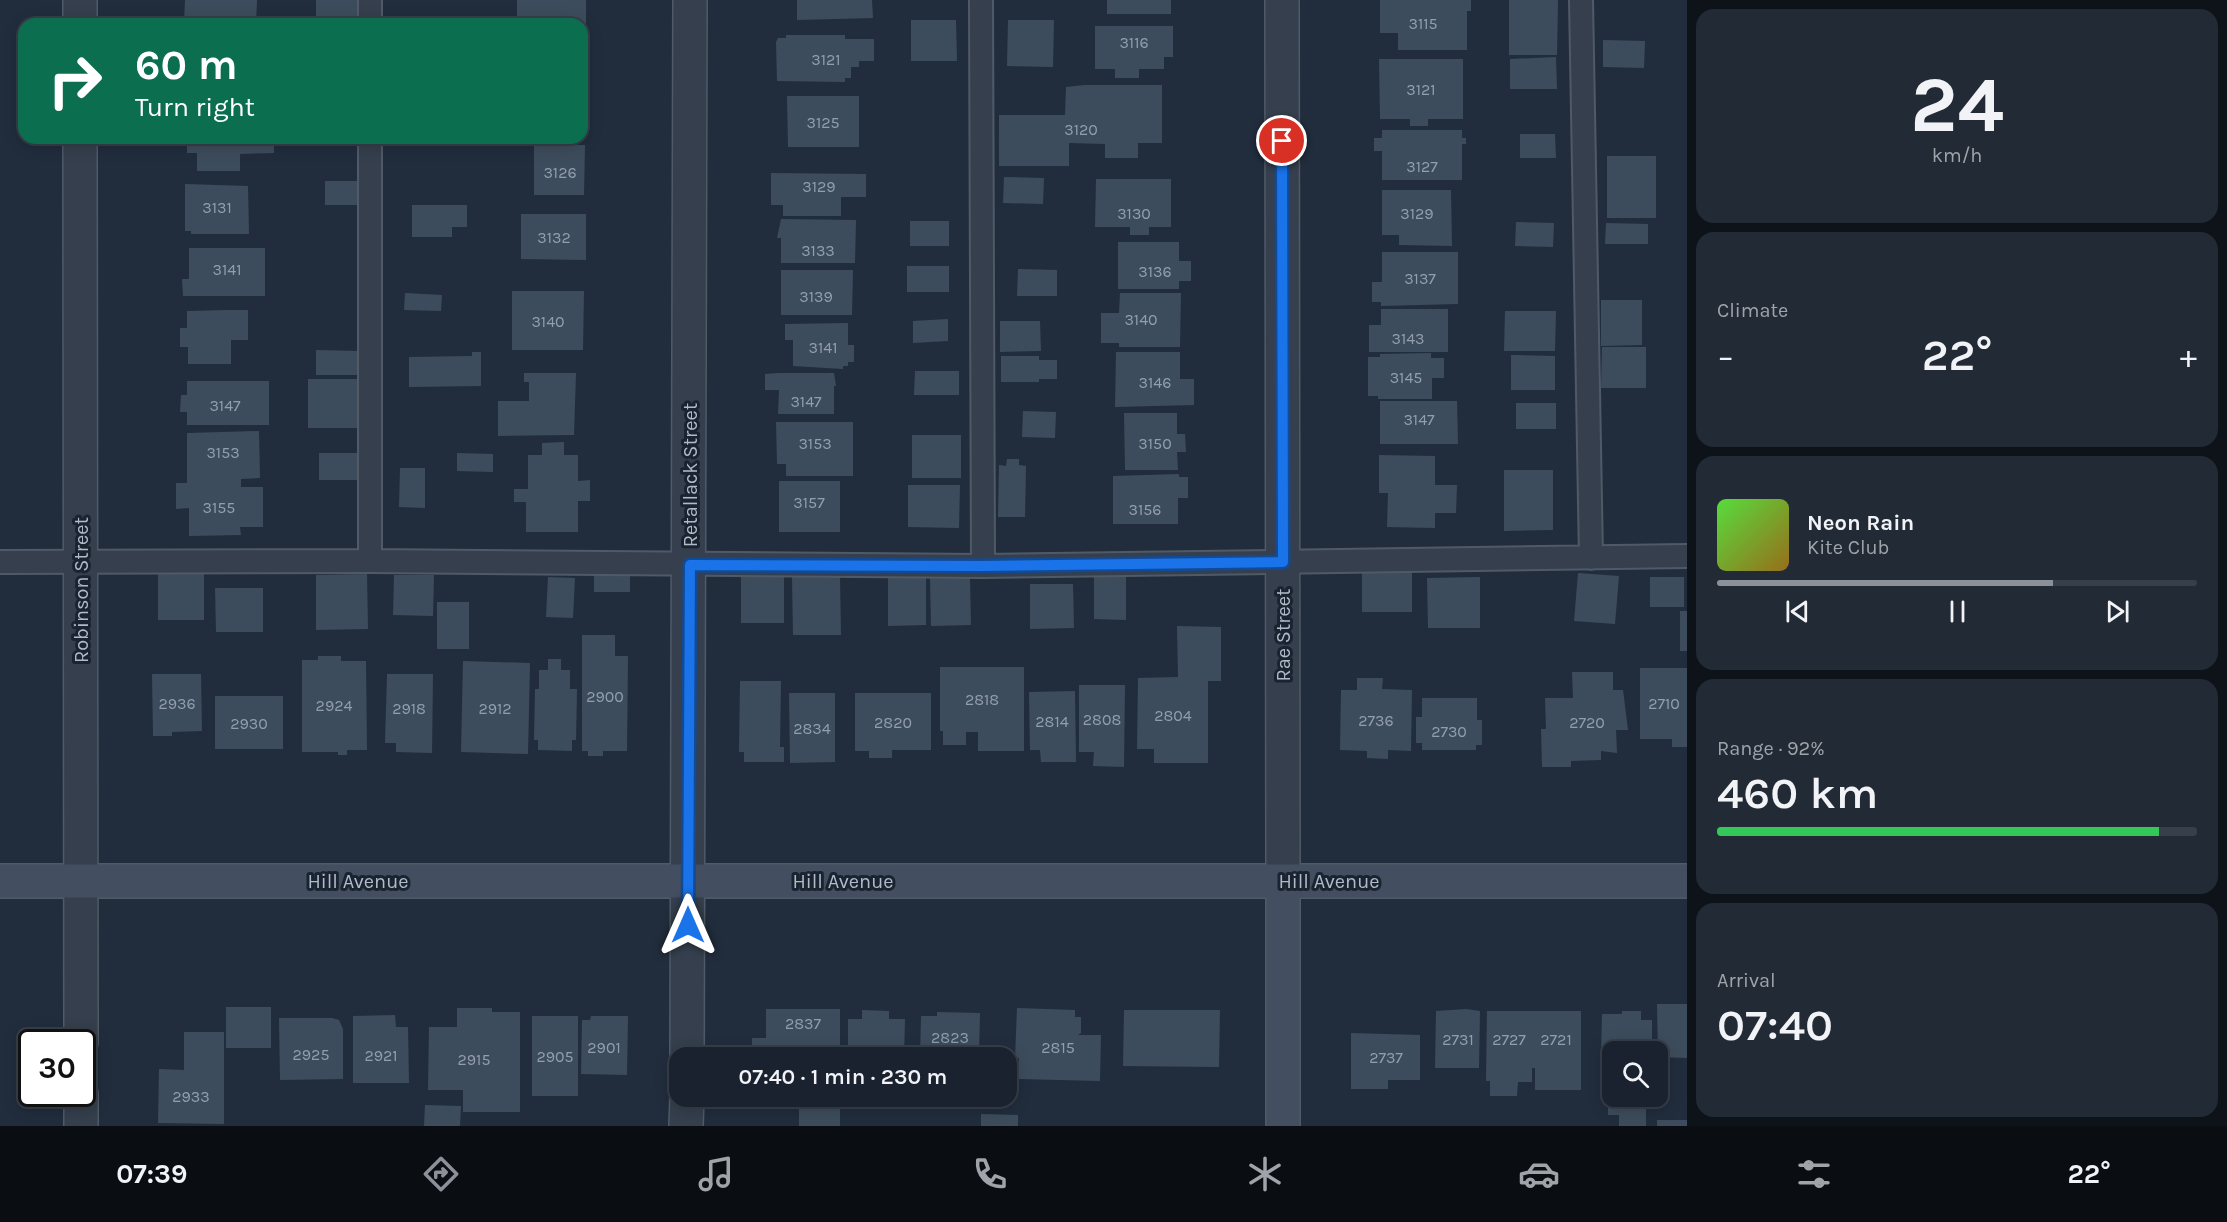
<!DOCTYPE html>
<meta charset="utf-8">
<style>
:root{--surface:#19222e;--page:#222a36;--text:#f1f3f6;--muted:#9fa4aa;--line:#373f4a;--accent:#8c9099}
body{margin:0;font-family:Karla,sans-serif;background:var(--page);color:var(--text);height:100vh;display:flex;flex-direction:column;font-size:22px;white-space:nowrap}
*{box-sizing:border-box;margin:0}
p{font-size:20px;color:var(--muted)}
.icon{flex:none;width:33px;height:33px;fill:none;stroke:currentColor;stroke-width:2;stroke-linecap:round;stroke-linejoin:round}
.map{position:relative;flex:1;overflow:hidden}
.drawer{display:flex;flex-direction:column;gap:9px;padding:9px;background:#0e1319;width:540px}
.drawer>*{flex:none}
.hud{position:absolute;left:18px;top:18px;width:570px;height:126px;border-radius:18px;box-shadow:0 3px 15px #0003,0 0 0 2px var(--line);background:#0b6e4f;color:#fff;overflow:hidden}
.fabs{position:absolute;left:1602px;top:1041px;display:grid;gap:12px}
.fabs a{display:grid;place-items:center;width:66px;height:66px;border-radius:12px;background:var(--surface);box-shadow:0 3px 15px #0003,0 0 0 2px var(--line);font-size:30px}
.speed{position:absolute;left:18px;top:1029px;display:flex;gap:12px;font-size:30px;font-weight:700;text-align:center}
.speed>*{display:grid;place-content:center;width:78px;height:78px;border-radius:50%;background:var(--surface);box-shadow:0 3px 15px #0003,0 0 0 2px var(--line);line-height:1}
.speed .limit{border:3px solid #111;border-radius:9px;background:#fff;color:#111}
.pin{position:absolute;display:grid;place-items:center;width:51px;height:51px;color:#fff;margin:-26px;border:3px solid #fff;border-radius:50%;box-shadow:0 2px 6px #0007}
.me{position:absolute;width:66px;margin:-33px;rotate:0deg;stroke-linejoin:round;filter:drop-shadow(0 0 4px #0008)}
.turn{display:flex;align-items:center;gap:21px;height:126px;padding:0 18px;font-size:27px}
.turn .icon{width:78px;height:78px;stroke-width:2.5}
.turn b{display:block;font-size:42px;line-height:51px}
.big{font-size:45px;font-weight:600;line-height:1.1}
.drawer .widget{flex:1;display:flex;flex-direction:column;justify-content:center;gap:9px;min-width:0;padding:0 21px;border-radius:18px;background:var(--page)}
.drawer .dial{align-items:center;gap:0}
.dial b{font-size:78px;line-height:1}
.song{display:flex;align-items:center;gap:18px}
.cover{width:72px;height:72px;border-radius:9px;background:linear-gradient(135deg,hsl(110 70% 55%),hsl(40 70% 35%))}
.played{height:6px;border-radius:3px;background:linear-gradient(90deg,var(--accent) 70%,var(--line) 70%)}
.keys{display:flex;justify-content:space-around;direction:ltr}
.heat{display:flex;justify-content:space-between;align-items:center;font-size:33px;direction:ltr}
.charge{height:9px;border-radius:4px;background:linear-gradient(90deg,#34c759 92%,var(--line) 0)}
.trip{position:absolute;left:669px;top:1047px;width:348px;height:60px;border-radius:18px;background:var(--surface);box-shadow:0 3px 15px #0003,0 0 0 2px var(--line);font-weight:600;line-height:60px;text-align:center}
.dock{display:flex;height:96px;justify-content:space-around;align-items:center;background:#0a0e12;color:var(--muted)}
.dock .icon{width:42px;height:42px}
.dock .on{color:var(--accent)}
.dock b{font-size:27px;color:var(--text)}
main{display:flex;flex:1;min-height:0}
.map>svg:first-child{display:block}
.building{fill:#3d4c5c}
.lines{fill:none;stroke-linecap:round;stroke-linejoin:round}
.lane-casing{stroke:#505a67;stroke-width:26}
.street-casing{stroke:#505a67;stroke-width:36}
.secondary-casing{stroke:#505a67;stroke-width:36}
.lane{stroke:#353f4d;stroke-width:22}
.street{stroke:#353f4d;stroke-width:33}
.secondary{stroke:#434e60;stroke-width:33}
.route-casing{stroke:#114b97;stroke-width:15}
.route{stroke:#1a73e8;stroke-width:10}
.labels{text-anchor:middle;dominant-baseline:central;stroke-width:6;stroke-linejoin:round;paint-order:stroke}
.number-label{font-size:16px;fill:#939ead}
.street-label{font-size:20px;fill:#b0bac8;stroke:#1a2431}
</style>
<main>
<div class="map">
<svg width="1687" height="1126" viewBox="0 0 1687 1126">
<rect width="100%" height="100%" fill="#212d3d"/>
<path class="building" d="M185 0H257L256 24 184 23Z
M316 0H360V24H316Z
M517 0H586V24H517Z
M797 0H872L873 18 797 20Z
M1107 0H1171V14H1107Z
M1380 0H1471V11H1467V50H1398V33H1380Z
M1509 0H1558L1557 55H1509Z
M911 20H956L957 61H911Z
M1008 20H1054L1053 67 1007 66Z
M1095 26H1173V57H1164V69H1139V78H1115V69H1095Z
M786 35H845V39H874V61H859V67H851V78H845V82L777 81 776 42 778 38H786Z
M1603 40 1645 41 1644 68 1603 67Z
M582 46H587L586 83H582Z
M1556 57 1557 89H1510V59Z
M1379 59H1463V119H1428V126H1410V119H1380Z
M1084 85H1162V143H1138V158H1105V144L1069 143V166H999V115H1065L1066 87Z
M787 96H859V147H788Z
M1382 130H1462V138H1466V144H1462V180H1382V151H1374V138H1382Z
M1520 134H1555L1556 158H1520Z
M187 138H274V153L240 154V171H197V153H187Z
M534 145H585L584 195H534Z
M1607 156H1656V218H1607Z
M771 173 866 174V197H841V216H783V205H771Z
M1004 177 1044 178 1043 204 1003 203Z
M1096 179H1171V227H1149V235H1130V227H1095Z
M325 181H360V205H325Z
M185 184 248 186 249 234H191V231H185Z
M1382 190H1451L1452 246 1399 245V235H1382Z
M412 205H467V227H452V237H412Z
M521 214H586V260L521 259Z
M781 219 856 220 855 263H781V238H777Z
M910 221H949V246H910Z
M1516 222 1554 223 1553 247 1515 246Z
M1606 223 1648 224V244H1605Z
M1118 242H1179V261H1191V281H1179V289H1118Z
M189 248H265V296H183L182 279H189Z
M1382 252H1458V304L1381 306V302H1372V282H1382Z
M907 266H949V292H907Z
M1018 269 1057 270V296H1017Z
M781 270H853L852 315H781Z
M512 291H584L583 350H512Z
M405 293 442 295 441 311 404 310Z
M1120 293H1181L1180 347H1119V343H1101V313H1119Z
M1601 300H1642V345L1601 346Z
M1381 309H1448V352H1369V325H1381Z
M227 310H248V340H231V364H188V347H180V328H187V311Z
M1505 311H1556L1555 351H1504Z
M948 319V341L913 343V321Z
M1000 321H1040L1041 351 1000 352Z
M848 323V345H854V362H848V366H843V369L793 366V340H785V324Z
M1602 347H1646V388H1601Z
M316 350 359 351V375H316Z
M472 352H481V386L409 387V357L472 356Z
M1116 352H1180V379H1194V405L1115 407Z
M1431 353V358H1444V378H1432V399H1378V396H1368V357H1380V354Z
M1511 355 1555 356V390H1511Z
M1001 356H1039V360H1057V379H1039V382H1001Z
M915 371H959V395H914Z
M524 373H576L574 435 498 436V401H529V382H524Z
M778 373H834L836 386H834V414H778L779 390H765V374Z
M308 379H358V428H308Z
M187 381H269V425H187V412H180L181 395H187Z
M1380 401H1457L1458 444H1380Z
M1516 403H1556V429H1516Z
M1023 411 1056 412 1055 438 1022 437Z
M1124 413H1177V434H1185L1186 452H1177L1178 470H1125Z
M776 422H853V476H786V464H777Z
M259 431 260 478 241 479V487H263V527H240L241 535 189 536V508L176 509V483H187V433Z
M912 435H961V478H912Z
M564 442V455H578V481L590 480V501H578V532H526V502H514V489H528V455H542V443Z
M319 453H358V480H319Z
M457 453 493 454V472L457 471Z
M1379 455 1435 456V485H1457L1456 513H1435V528L1387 527 1388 493H1379Z
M1007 459H1019V465L1026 466 1025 517H998L999 465 1006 466Z
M400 468H425V508L399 507Z
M1504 470H1553V530L1504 531Z
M1179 474V477H1188V498H1178V524H1113V476Z
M779 481H840V532H779Z
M908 485H960L959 528 908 527Z
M630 569V592H594V570Z
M1412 572V612H1362V573Z
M158 573H204V620H158Z
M888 573H926V625L888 626Z
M1578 573 1619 576 1615 624 1574 621Z
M367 574 368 629 316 630V575Z
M1094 574H1126V620L1094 619Z
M394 575H434L433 616 393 615Z
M840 576 841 635H793L792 577Z
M548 577 575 578 573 618 546 617Z
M741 577H784V623H741Z
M970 577 971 625 931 626 930 578Z
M1480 577V628H1428L1427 578Z
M1650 577H1684V607H1650Z
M1030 584H1073L1074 628 1030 629Z
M215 588H263V632H216Z
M437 602H469V649H437Z
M1680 611H1687V651H1680Z
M1177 626 1221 627V681H1208V763H1154V749H1137L1138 678 1178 677Z
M582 635H615V656H628L627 751H603V756H588V751H582Z
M318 656H341V661H366L367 750H347V755H338V752H302V660H318Z
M548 659H561V670H570V689H577L576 740H572V751L538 750V740H534L535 689H539V670H548Z
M463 661 530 663 528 754 461 752Z
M940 667H1024V751H978V732H966V745H943V731H940Z
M1640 668H1687V747H1672V739H1640Z
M1572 672H1613V690H1623L1628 730H1616L1617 753 1601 751V760L1571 761V767H1542L1541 729H1546L1545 698H1573Z
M152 674H201L202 731 172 732V736H153Z
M387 674H433L432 753 396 752V743H385Z
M1357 678H1383L1382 689 1412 690 1411 751 1388 750V759L1367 758V751L1340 750 1341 690H1357Z
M740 681H781L780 747H784V762H744V752H739Z
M1079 685H1125L1124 767 1093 766 1094 752H1079Z
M1075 691 1076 762H1041L1040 750H1030L1029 692Z
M789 693H835V762L790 763Z
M855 693H931V750H892V758H869V751H855Z
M215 696H283V749H215Z
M1422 698H1477V720H1482V745H1476V750H1422V743H1416V717H1422Z
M1657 1004H1687V1058L1658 1057Z
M226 1007H271V1048H226Z
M457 1008H492V1012H520V1112H463V1090H428L429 1027H457Z
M1017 1008 1075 1010V1017H1081V1033L1078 1035H1101L1100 1081 1019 1079V1058H1015Z
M766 1009H840V1058H752V1038H766Z
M1466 1009 1480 1011 1479 1068H1435L1436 1011Z
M862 1010 889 1011V1019H905L904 1058H848V1019H862Z
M1124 1010H1220L1219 1067 1123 1066Z
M1487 1011H1581V1090H1535V1068H1532V1082H1518L1517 1096H1490V1081H1486Z
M1622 1011H1641V1020H1652V1052H1612V1096H1646V1126H1619V1115H1608V1095H1600L1602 1014H1622Z
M937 1012 980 1013 979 1058H920L921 1016H937Z
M395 1015 396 1027H408L409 1083H353V1016Z
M532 1016H578V1096H532Z
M591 1016H628L627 1075 581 1074 582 1020H590Z
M279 1018H332L339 1020 343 1029V1079L280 1080Z
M184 1032H224V1124L158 1123 159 1069 184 1070Z
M1351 1033 1420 1035V1080H1388V1089H1351Z
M782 1096H840V1126H799V1102H782Z
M425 1105 461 1106 460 1126H424Z
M981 1114 1018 1115V1126H981Z
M1657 1120H1687V1126H1657Z"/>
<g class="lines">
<defs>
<path id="lane" d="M981 0 983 566
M1581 0 1591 558
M370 24V0
M370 561V138
M0 562 370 561 983 566 1687 556"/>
<path id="street" d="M80 0V24
M1282 0 1283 881
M80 138 81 1042
M687 1058 690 0
M81 1094V1126
M686 1126 687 1096"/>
<path id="secondary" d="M0 881H1687
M1283 881V1126"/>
</defs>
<use href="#lane" class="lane-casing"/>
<use href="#street" class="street-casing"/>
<use href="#secondary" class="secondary-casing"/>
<use href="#lane" class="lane"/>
<use href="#street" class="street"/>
<use href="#secondary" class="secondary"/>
</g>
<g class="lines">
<defs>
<path id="route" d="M688 925 690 565 982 566 1283 562 1282 141"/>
</defs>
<use href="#route" class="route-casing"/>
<use href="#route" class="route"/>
</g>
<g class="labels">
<g class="number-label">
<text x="1423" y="23">3115</text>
<text x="1134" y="42">3116</text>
<text x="826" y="59">3121</text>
<text x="1421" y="89">3121</text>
<text x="823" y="122">3125</text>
<text x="1081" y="129">3120</text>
<text x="1422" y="166">3127</text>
<text x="560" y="172">3126</text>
<text x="819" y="186">3129</text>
<text x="217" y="207">3131</text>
<text x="1134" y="213">3130</text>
<text x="1417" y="213">3129</text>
<text x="554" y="237">3132</text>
<text x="818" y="250">3133</text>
<text x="227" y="269">3141</text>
<text x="1155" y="271">3136</text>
<text x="1420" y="278">3137</text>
<text x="816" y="296">3139</text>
<text x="1141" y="319">3140</text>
<text x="548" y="321">3140</text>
<text x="1408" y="338">3143</text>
<text x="823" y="347">3141</text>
<text x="1406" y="377">3145</text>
<text x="1155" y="382">3146</text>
<text x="806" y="401">3147</text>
<text x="225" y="405">3147</text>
<text x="1419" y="419">3147</text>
<text x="815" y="443">3153</text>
<text x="1155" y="443">3150</text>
<text x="223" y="452">3153</text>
<text x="809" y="502">3157</text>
<text x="219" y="507">3155</text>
<text x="1145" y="509">3156</text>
<text x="605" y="696">2900</text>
<text x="982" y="699">2818</text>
<text x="177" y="703">2936</text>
<text x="1664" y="703">2710</text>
<text x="334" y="705">2924</text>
<text x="409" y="708">2918</text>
<text x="495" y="708">2912</text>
<text x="1173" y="715">2804</text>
<text x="1102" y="719">2808</text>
<text x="1376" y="720">2736</text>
<text x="1052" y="721">2814</text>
<text x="893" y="722">2820</text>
<text x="1587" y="722">2720</text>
<text x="249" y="723">2930</text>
<text x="812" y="728">2834</text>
<text x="1449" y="731">2730</text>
<text x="803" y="1023">2837</text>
<text x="950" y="1037">2823</text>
<text x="1458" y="1039">2731</text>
<text x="1509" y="1039">2727</text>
<text x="1556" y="1039">2721</text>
<text x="604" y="1047">2901</text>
<text x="1058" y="1047">2815</text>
<text x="311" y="1054">2925</text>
<text x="381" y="1055">2921</text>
<text x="555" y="1056">2905</text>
<text x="1386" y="1057">2737</text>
<text x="474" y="1059">2915</text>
<text x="191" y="1096">2933</text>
</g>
<g class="street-label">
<text transform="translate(690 475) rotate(-90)">Retallack Street</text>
<text transform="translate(81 590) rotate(-90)">Robinson Street</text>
<text transform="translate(1283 635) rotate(-90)">Rae Street</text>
<text x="358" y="881">Hill Avenue</text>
<text x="843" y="881">Hill Avenue</text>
<text x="1329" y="881">Hill Avenue</text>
</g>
</g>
</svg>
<div class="fabs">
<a><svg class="icon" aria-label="search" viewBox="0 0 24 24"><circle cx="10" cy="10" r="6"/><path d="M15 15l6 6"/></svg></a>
</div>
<div class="speed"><div class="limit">30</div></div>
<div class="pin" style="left:1282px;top:141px;background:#d93025"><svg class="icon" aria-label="arrive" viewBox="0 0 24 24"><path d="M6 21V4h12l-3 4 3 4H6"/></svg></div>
<svg class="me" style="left:688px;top:925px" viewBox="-20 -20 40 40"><path d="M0-17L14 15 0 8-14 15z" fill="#1a73e8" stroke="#fff" stroke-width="4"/></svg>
<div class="trip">07:40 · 1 min · 230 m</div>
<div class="hud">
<div class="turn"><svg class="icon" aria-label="right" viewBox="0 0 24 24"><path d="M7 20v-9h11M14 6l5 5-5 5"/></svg><div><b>60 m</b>Turn right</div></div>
</div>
</div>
<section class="drawer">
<div class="widget dial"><b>24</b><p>km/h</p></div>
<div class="widget"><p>Climate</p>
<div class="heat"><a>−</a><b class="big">22°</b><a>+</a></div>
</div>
<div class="widget">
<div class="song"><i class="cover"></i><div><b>Neon Rain</b><p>Kite Club</p></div></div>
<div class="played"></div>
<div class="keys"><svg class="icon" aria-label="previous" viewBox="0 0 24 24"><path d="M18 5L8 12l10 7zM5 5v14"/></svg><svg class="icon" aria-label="pause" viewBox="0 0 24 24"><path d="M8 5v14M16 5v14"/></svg><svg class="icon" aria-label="next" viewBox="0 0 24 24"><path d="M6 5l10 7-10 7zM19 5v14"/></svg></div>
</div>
<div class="widget"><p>Range · 92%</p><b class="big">460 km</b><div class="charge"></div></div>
<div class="widget"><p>Arrival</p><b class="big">07:40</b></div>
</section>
</main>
<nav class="dock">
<b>07:39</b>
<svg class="icon on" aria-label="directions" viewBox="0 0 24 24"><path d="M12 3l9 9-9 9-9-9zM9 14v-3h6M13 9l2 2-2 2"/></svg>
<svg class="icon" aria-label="music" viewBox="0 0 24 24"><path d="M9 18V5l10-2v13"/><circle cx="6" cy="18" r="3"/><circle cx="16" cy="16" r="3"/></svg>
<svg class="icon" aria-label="phone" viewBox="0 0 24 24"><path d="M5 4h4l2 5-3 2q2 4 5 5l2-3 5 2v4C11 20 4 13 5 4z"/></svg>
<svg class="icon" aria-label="climate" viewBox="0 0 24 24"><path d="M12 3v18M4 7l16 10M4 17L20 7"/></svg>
<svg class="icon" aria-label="car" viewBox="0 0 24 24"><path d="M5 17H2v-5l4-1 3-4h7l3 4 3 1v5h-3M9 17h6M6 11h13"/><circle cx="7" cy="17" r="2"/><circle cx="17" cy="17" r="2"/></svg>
<svg class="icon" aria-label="filters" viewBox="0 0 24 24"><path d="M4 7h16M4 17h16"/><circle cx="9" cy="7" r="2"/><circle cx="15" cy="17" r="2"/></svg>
<b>22°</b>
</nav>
